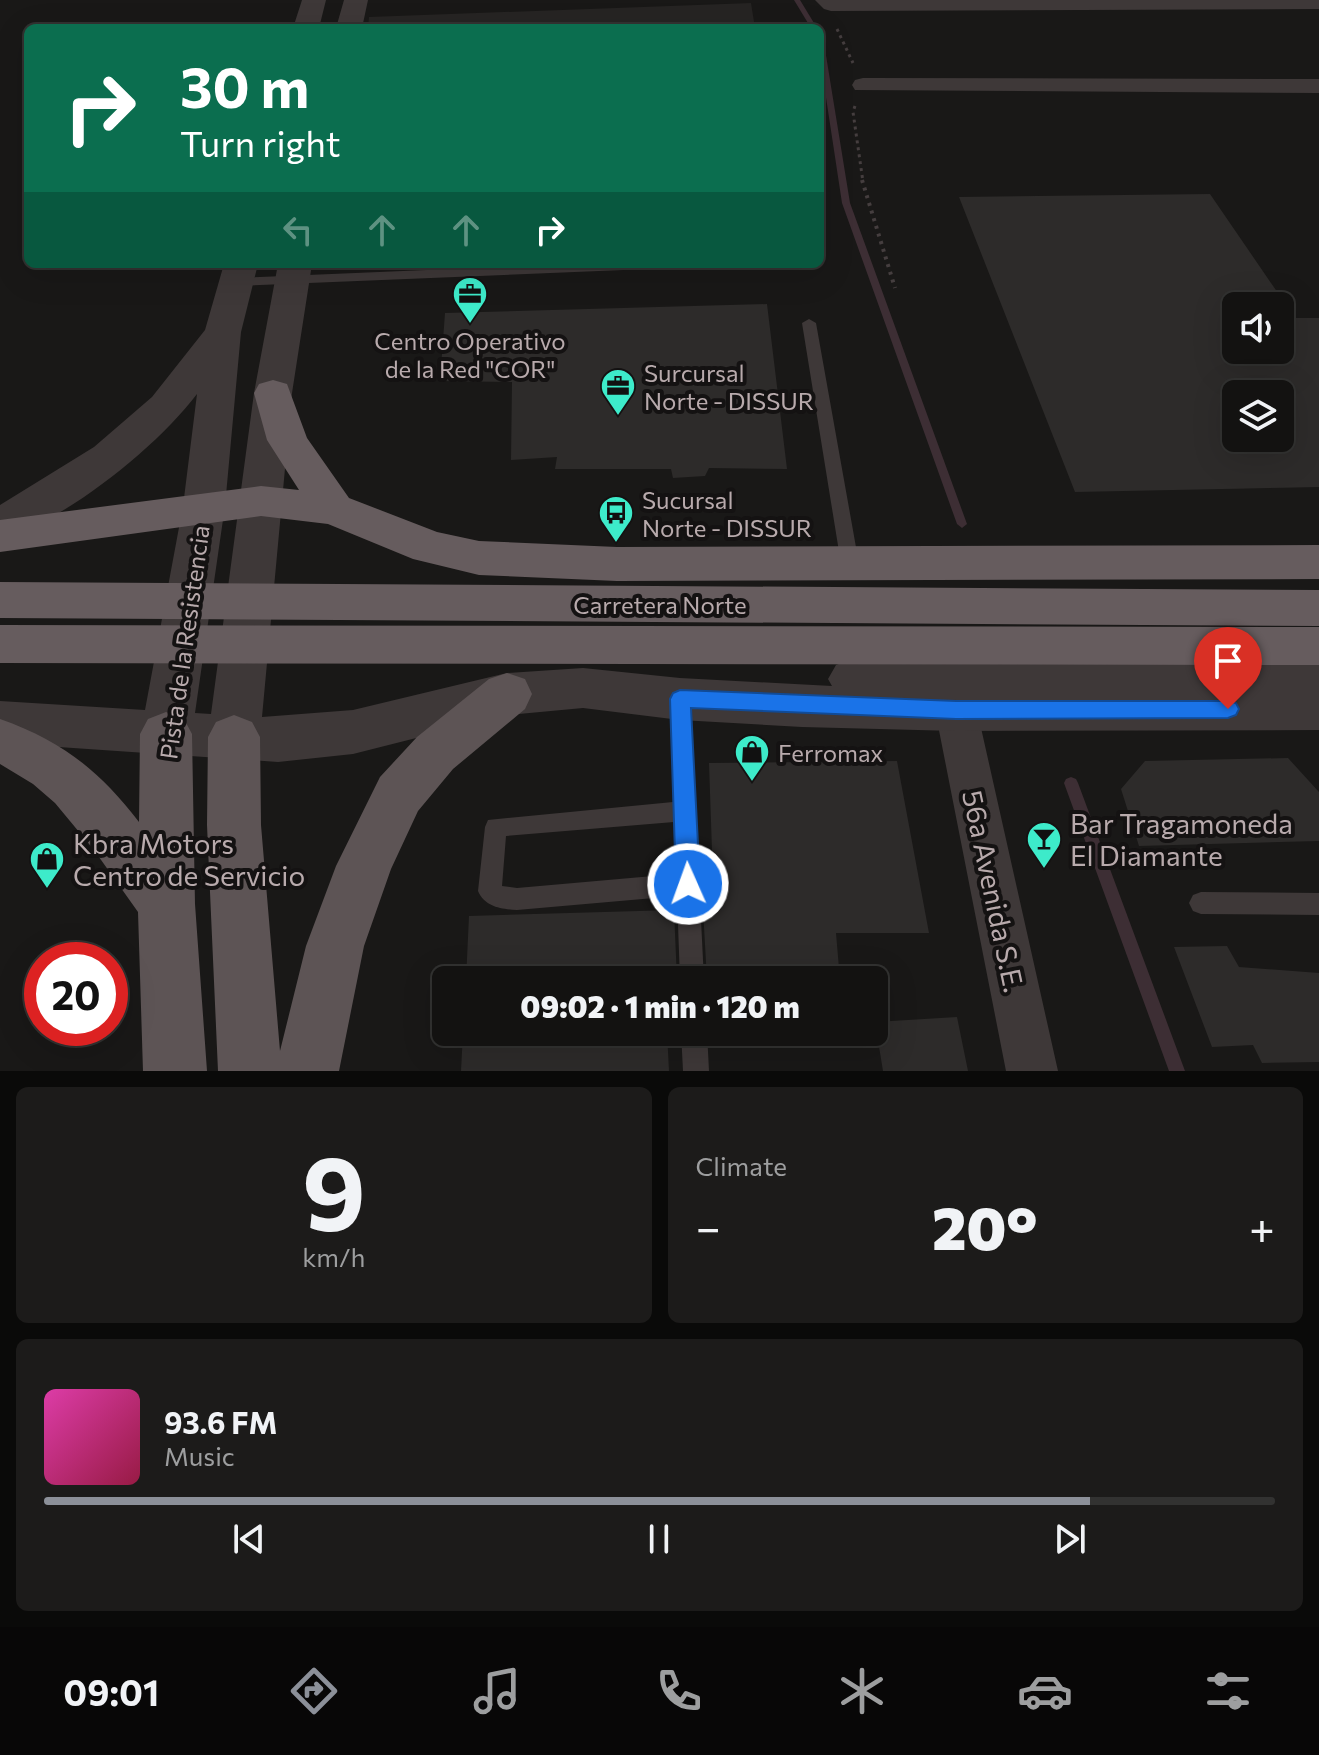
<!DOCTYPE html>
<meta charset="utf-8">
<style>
:root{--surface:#131211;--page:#1c1b1a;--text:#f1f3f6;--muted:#9d9e9f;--line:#323231;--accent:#8c9099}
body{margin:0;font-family:Commissioner,sans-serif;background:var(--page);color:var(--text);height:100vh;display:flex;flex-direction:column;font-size:30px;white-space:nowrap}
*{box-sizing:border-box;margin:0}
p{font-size:26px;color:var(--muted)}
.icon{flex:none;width:44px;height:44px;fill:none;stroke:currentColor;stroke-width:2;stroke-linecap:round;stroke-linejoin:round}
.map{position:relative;height:1071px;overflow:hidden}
.sheet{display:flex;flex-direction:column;gap:16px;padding:16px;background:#0a0a09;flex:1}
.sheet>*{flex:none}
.guide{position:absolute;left:24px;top:24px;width:800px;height:244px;border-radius:12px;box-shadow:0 8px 32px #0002,0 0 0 2px var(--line);background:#0b6e4f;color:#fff;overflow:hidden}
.controls{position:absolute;left:1222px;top:292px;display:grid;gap:16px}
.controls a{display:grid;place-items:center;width:72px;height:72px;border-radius:12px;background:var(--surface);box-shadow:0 8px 32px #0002,0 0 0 2px var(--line);font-size:40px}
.speed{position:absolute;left:24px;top:942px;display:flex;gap:16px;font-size:40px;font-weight:700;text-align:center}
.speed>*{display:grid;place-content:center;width:104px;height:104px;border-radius:50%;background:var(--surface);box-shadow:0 8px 32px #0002,0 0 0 2px var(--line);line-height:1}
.speed .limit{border:12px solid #d22;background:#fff;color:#111}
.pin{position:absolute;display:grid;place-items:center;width:68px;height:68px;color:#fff;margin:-82px -34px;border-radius:50% 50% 50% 0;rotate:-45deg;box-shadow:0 0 8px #0007}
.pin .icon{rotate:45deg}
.me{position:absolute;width:88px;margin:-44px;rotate:358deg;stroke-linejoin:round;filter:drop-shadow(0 0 6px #0008)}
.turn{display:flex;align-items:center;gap:28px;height:168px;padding:0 24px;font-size:36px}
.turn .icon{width:104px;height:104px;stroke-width:2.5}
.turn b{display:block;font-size:56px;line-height:68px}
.lanes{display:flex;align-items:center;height:76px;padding:0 24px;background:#0003;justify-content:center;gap:40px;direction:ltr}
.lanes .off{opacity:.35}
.big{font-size:60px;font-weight:800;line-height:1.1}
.sheet .card{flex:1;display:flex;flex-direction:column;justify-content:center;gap:12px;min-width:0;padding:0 28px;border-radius:12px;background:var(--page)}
.sheet .dial{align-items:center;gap:0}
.dial b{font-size:104px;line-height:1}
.song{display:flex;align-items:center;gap:24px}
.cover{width:96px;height:96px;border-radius:12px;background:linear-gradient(135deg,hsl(320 70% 55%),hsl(340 70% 35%))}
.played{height:8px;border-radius:4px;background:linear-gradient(90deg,var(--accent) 85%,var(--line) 85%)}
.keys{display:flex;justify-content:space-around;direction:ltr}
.heat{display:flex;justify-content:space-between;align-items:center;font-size:44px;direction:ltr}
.sheet .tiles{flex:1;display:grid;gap:16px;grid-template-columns:1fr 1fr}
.card:last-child{grid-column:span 2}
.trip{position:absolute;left:432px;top:966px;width:456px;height:80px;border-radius:12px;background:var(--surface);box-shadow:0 8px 32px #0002,0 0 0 2px var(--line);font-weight:800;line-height:80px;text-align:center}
.tabs{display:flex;height:128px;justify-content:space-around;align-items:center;background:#080707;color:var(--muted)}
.tabs .icon{width:56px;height:56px}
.tabs .on{color:var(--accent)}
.tabs b{font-size:36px;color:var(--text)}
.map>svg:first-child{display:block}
.built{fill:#262423}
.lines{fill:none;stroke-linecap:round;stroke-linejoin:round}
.stream{fill:#3d2e34;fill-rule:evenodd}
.building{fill:#2d2b2a;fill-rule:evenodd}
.path-far1{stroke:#453e3f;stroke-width:3;stroke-dasharray:3 4;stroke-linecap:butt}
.path{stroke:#453e3f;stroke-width:4;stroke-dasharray:3 5;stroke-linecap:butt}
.service{fill:#3e3838;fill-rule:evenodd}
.minor{fill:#3e3838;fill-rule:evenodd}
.tertiary{fill:#3e3838;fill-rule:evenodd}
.primary{fill:#5d5455;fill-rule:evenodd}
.trunk{fill:#665c5e;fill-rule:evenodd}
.route{fill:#1a73e8;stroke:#114b97;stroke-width:2}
.labels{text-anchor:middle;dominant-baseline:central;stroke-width:8;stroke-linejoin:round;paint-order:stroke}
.poi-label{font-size:24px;fill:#b8aaac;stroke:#141212;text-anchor:start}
.street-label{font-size:24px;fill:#b8aaac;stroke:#141212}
.near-poi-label{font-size:28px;fill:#b8aaac;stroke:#141212;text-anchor:start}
.near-street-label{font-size:28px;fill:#b8aaac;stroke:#141212}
</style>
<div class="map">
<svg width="1319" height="1071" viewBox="0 0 1319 1071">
<rect width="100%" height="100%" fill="#191817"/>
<path class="built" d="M751 3 755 28H368L369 17Z"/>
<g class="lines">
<path class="stream" d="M794 0H800L817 28H811Z
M820 35 823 37 850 203 967 524 962 528 957 524 842 203 820 58Z
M1071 777 1076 779 1078 783 1185 1071H1169L1064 783 1066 779Z"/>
</g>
<path class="building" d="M1210 194 1295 318H1319V487L1075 492 959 197ZM1236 306H1280V350H1236ZM1236 394H1280V438H1236Z
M767 304 787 469 709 468 705 476 673 478 671 469H555L557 457 511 460 512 382 440 381 445 313Z
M1288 758 1319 792V841L1139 846 1121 789 1145 761Z
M897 761 929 933H836L840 980H707L703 909H714L709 763Z
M674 910 677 980H466L469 916Z
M1227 946 1239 967 1319 973V1062L1262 1063 1253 1045 1212 1047 1174 947Z
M957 1017 968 1071H883L875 1022Z
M463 1032H667L669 1071H461Z"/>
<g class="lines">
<path class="path-far1" d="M837 29 853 63
M855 106 853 112 863 182"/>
<path class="path" d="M862 180 895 288"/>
<path class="service" d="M570 264 655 265 648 269 236 286 229 282 236 278Z
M809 319 816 323 859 564 857 569H843L841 564 802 323Z
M680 691 687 693 690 699 704 980H680L677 896 517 910C501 909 485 907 478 891L485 827 488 820 673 802 670 699 673 693ZM674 822 676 874 517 888 502 886 506 836Z
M1201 892 1319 893V915L1201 914 1193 911 1189 903 1193 895Z
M681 1032H707L709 1071H683Z"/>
<path class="minor" d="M815 0H1319V9L831 11 824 9Z
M863 78 1319 79V93L855 90 852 85 855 80Z
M956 693 971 698 977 710 1058 1071H1006L935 710 941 698Z"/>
<path class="tertiary" d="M302 0H326L319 28H293Z
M344 0H368L362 28H336Z
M224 264H258L241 332 225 506 195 713 211 714 254 393 278 264H312L292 393 262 717 353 710 507 673 583 668 680 678 832 686 828 679 836 665 853 659 1319 654V730L956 731 802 727 680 720 583 708 507 715 353 754 278 762 0 743V701L145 710 183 506 197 394C155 449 66 520 0 540V505L94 447 152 397 205 330Z"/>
<path class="primary" d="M507 673 525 679 532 694 525 709 453 769 418 811 391 869 364 946 339 1071H218L207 825 208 737 216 722 234 715 252 722 260 737 261 825 280 1051 306 946 336 866 380 777 417 737 489 679Z
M166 712 184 719 192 734 195 904 207 1071H143L138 912 94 850 55 803 33 784 0 764V719C62 741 99 770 139 822L140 734 148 719Z"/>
<path class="trunk" d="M273 380 287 384 307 438 349 498 437 532 479 541 617 547 1319 545V579L617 581 479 575 413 559 328 524 261 516 0 552V520L261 486 299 490 267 440 254 393 259 384Z
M0 582 1319 590V626L0 618Z
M0 625 1319 627V665L0 663Z"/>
</g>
<path class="route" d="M680 690 956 701H1228L1236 703 1239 709 1236 715 1228 718 956 719 691 708 700 884 696 892 688 895 680 892 676 884 670 699 673 693Z"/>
<defs>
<symbol id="office-pin" viewBox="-11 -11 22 30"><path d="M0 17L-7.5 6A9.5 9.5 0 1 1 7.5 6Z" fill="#3debca" stroke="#141212"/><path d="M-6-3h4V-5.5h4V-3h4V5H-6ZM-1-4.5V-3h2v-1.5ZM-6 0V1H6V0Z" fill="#111"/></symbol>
<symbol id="bus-pin" viewBox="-11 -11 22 30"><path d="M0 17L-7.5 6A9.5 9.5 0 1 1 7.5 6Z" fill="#3debca" stroke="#141212"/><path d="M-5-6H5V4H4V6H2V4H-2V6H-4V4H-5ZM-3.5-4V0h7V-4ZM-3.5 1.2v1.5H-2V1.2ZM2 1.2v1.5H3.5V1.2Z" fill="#111"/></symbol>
<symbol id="shop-pin" viewBox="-11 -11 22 30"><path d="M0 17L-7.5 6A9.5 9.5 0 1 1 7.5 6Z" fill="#3debca" stroke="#141212"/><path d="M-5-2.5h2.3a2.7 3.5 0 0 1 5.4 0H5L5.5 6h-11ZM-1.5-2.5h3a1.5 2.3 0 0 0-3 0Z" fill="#111"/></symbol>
<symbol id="bar-pin" viewBox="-11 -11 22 30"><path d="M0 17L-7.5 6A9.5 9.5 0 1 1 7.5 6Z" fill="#3debca" stroke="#141212"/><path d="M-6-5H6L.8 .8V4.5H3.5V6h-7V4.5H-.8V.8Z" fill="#111"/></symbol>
</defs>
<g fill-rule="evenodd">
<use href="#office-pin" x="450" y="274" width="40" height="54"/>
<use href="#office-pin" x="598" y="366" width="40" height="54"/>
<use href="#bus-pin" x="596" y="493" width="40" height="54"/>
<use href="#shop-pin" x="732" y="732" width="40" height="54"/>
<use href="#bar-pin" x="1024" y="819" width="40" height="54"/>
<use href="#shop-pin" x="27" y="839" width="40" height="54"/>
</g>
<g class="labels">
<g class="poi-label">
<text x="470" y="340" text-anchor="middle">Centro Operativo<tspan x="470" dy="28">de la Red "COR"</tspan></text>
<text x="644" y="372">Surcursal<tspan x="644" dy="28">Norte - DISSUR</tspan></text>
<text x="642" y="499">Sucursal<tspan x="642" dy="28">Norte - DISSUR</tspan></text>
<text x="778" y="752">Ferromax</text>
</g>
<g class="street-label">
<text x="660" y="604">Carretera Norte</text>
<text transform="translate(184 642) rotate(-82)">Pista de la Resistencia</text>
</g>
<g class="near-poi-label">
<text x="1070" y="823">Bar Tragamoneda<tspan x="1070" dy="32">El Diamante</tspan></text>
<text x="73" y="843">Kbra Motors<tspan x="73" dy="32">Centro de Servicio</tspan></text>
</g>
<g class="near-street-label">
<text transform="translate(994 891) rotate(78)">56a Avenida S.E.</text>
</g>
</g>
</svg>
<div class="controls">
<a><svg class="icon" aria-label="sound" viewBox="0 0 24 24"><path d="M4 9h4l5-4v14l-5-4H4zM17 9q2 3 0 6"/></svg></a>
<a><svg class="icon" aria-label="layers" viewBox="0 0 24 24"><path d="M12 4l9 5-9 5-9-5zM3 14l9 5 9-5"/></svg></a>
</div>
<div class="speed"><div class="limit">20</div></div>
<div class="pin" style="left:1228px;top:709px;background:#d93025"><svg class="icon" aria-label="arrive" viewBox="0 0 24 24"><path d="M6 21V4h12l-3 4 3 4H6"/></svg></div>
<svg class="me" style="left:688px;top:884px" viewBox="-20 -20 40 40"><circle r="17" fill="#1a73e8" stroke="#fff" stroke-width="3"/><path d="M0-11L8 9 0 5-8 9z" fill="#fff"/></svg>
<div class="trip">09:02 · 1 min · 120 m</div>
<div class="guide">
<div class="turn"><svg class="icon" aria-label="right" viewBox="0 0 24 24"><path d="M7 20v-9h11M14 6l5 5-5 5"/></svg><div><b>30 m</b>Turn right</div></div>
<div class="lanes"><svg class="icon off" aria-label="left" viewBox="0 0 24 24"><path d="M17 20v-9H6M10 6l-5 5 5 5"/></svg><svg class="icon off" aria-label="ahead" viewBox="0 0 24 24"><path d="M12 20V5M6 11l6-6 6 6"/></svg><svg class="icon off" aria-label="ahead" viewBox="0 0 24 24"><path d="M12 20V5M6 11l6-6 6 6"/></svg><svg class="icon" aria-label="right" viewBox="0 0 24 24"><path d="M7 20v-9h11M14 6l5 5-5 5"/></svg></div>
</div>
</div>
<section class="sheet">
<div class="tiles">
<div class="card dial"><b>9</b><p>km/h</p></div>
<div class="card"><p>Climate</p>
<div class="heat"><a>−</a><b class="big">20°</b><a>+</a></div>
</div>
<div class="card">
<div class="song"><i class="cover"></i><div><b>93.6 FM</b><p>Music</p></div></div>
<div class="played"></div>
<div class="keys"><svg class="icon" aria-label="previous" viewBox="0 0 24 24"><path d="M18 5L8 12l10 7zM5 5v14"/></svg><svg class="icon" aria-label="pause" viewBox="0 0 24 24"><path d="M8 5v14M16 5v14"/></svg><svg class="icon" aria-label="next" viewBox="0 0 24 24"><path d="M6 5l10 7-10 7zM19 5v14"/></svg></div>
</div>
</div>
</section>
<nav class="tabs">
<b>09:01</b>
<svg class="icon on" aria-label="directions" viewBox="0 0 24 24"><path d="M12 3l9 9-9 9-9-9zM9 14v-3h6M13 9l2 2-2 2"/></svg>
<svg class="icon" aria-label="music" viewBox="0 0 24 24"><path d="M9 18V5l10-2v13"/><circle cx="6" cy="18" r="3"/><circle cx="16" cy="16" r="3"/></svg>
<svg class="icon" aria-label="phone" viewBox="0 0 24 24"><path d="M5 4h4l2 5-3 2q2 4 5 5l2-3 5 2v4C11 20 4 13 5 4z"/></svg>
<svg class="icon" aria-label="climate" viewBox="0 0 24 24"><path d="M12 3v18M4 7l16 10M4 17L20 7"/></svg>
<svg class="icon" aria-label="car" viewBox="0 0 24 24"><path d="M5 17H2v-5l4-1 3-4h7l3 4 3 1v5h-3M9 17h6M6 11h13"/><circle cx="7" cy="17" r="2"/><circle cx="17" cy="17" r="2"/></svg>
<svg class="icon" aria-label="filters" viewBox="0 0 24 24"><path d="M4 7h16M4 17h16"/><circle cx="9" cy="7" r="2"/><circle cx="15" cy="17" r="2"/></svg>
</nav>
